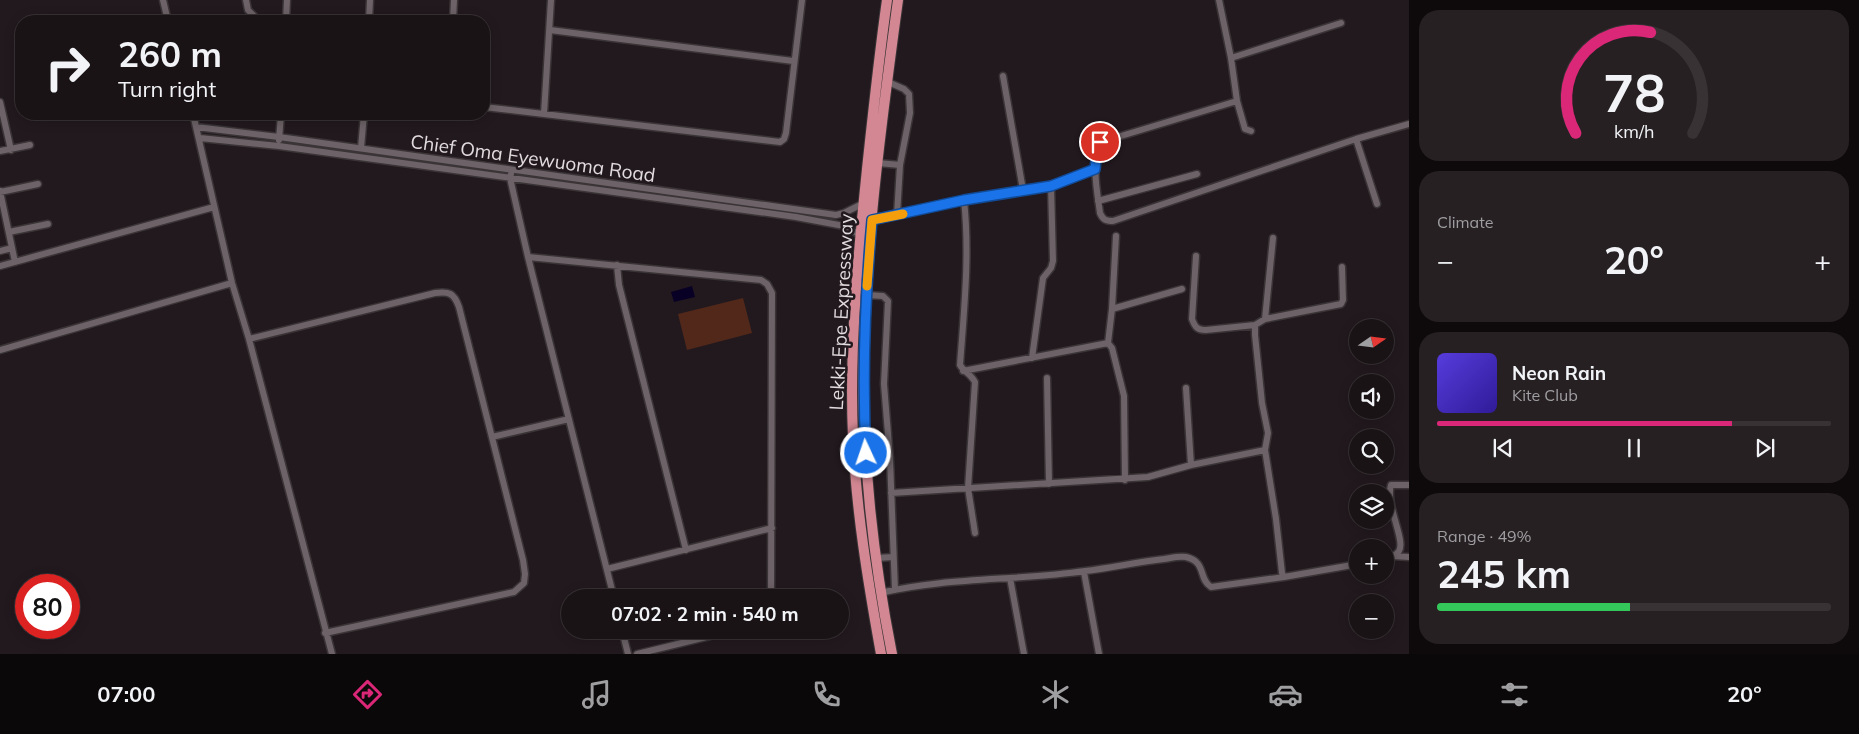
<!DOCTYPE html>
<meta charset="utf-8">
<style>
:root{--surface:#1a1316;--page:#272023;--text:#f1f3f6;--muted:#9f9ea1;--line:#383235;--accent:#db2777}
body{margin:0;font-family:Mulish,sans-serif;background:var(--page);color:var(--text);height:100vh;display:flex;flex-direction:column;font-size:19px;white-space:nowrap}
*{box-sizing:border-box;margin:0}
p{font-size:16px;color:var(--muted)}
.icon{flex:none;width:28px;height:28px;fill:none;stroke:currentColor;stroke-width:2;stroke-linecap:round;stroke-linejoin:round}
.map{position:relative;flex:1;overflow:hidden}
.sheet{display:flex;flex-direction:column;gap:10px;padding:10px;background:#0e0a0c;width:450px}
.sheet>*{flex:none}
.top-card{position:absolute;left:15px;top:15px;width:475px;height:105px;border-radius:20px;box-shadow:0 2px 12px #0003,0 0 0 1px var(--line);background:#1a1316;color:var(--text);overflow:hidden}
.needle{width:32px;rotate:76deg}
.fabs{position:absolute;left:1349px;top:319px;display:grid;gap:10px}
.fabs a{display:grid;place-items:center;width:45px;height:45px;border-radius:50%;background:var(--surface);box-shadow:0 2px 12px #0003,0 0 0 1px var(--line);font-size:25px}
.speed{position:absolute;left:15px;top:574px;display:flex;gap:10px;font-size:25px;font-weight:700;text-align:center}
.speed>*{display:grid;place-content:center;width:65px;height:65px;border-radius:50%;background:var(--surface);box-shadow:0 2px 12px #0003,0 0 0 1px var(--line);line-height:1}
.speed .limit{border:8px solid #d22;background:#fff;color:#111}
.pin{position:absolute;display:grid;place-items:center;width:42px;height:42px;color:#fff;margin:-21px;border:2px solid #fff;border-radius:50%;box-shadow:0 1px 5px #0007}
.me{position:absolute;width:55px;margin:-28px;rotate:357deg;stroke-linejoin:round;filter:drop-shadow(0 0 4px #0008)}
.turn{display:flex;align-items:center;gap:18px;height:105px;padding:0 20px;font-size:22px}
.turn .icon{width:65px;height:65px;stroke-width:2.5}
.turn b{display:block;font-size:35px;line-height:42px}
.big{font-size:38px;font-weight:700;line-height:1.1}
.sheet .widget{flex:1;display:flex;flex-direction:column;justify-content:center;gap:8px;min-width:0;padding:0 18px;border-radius:20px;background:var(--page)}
.sheet .dial{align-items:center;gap:0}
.dial svg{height:130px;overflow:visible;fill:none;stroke:var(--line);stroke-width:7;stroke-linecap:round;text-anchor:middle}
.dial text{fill:var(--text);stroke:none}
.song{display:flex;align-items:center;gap:15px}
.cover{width:60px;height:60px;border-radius:8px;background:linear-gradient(135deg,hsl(250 70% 55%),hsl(250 70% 35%))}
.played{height:5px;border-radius:2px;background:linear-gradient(90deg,var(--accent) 75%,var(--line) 75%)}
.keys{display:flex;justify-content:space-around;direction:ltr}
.heat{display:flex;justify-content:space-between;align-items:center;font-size:28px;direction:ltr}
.charge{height:8px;border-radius:4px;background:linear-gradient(90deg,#34c759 49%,var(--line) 0)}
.trip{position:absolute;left:561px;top:589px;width:288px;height:50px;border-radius:25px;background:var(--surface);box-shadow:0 2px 12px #0003,0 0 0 1px var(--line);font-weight:700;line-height:50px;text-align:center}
.tab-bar{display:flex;height:80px;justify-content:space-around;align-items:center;background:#0a0809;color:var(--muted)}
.tab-bar .icon{width:35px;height:35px}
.tab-bar .active{color:var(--accent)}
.tab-bar b{font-size:22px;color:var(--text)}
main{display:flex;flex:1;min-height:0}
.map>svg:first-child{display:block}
.green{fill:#52281a}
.water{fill:#090025}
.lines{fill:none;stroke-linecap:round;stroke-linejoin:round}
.minor-casing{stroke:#3a3437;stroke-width:9}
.trunk-casing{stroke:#3a3437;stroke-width:12}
.minor{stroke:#6c6267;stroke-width:6}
.trunk{stroke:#d28792;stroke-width:10}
.route-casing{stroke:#114b97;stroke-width:12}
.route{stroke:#1a73e8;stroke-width:9}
.slow{stroke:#f59e0b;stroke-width:9}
.labels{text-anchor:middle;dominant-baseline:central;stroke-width:5;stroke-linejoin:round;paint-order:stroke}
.street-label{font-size:19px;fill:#e1dbde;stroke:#22191e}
</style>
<main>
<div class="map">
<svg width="1409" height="654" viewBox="0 0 1409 654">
<rect width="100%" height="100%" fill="#22191e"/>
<path class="green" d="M743 298 752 333 687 350 678 314Z"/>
<path class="water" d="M692 286 695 297 674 302 671 292Z"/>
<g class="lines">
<defs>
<path id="minor" d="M163 0 168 21
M246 0 248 10 257 19H286
M1219 0 1231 58 1237 101
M286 21 287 0
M369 21 370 0
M453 21 454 0
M550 30 793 61
M1231 58 1341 23
M1003 76 1023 190
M888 82 904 89 909 94 910 113 900 165 897 215
M0 102 11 150
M484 107 780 142 784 139 786 133 802 0
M193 114 232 283 249 339 332 654
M544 114 551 0
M196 127 279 137 836 215 844 213 864 203
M1251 131 1245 129 1237 101 1101 142C1091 165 1097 190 1100 213 1103 220 1106 221 1113 221L1356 139 1409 124
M200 138 279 146 796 217 844 226 860 235
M1356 139 1377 204
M279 140 281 114
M361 148 364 114
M0 151 30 145
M878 163 900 165
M511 174 510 178 528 257 614 598
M0 191 15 262
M0 192 38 184
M964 200C970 255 964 310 960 365 964 372 971 374 975 382L968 488 975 533
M1098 201 1197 174
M872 220 964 200 1051 186 1095 169
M9 232 48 224
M1273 238 1265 319 1255 325V335L1262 403 1268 433 1265 450 1276 519 1282 573 1284 577 1358 564
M0 251 12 248
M1196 256 1192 319C1195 327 1197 330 1206 330L1255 325
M528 257 761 280 767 284 772 293 771 598
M617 265 619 285 686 550
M0 266 214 207
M867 295 883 296 888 301 884 384 890 459 895 590
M1112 309 1116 236
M1265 319 1341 304 1343 300 1342 267
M249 339 435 293C449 291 454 293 459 307L523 560 525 574 524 583 514 592 325 633
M0 350 232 283
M1032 358 1043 278 1051 268 1053 261 1051 186
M963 371 1108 343
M1047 378 1049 484
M1186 388 1191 465
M492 437 569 419
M1125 480 1124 396 1112 348 1108 343 1112 309 1182 289
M891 493 1148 477 1191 465 1265 450
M1393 556 1409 557
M877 558 893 557
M1385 558C1390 557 1396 556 1399 551 1406 540 1385 505 1391 485H1409
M607 569 772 528
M1084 572 1099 654
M1010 578 1024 654
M880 593C947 577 1017 581 1085 571 1111 568 1137 562 1164 559 1171 558 1179 556 1186 557 1207 562 1198 579 1211 587L1284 577
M622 630 628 654
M637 654 735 630"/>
<path id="trunk" d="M881 654C868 582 856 510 853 437 849 348 858 257 867 169 873 113 879 56 887 0
M892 654C877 578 867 499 864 422 860 281 879 139 898 0"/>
</defs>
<use href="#minor" class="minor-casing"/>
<use href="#trunk" class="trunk-casing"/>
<use href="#minor" class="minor"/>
<use href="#trunk" class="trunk"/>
</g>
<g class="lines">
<defs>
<path id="route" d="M866 453C862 375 865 297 872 220L964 200 1051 186 1095 169 1097 151 1100 142"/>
</defs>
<use href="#route" class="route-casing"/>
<use href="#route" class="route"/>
<path class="slow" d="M867 286 872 220 903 214"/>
</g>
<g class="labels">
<g class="street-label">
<text transform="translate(533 158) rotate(8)">Chief Oma Eyewuoma Road</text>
<text transform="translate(841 312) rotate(-87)">Lekki-Epe Expressway</text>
</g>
</g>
</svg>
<div class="fabs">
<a><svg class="needle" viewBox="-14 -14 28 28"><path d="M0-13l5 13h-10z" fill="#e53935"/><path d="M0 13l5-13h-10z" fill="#9f9ea1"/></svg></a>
<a><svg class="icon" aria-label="sound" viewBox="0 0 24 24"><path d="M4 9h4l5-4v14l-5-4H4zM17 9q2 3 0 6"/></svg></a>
<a><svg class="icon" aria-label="search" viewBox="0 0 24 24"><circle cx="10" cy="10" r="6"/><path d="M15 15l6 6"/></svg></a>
<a><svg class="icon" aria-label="layers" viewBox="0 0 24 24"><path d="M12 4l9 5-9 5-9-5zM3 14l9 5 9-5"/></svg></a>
<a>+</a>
<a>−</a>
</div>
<div class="speed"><div class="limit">80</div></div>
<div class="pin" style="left:1100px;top:142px;background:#d93025"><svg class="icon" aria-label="arrive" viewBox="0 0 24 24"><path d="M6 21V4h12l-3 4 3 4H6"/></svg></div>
<svg class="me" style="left:866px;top:453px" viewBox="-20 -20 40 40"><circle r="17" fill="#1a73e8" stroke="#fff" stroke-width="3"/><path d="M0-11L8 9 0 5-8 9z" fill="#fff"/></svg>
<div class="trip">07:02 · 2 min · 540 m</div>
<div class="top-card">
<div class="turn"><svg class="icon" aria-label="right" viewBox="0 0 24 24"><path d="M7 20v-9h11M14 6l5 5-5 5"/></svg><div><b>260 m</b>Turn right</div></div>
</div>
</div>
<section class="sheet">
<div class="widget dial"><svg viewBox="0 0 100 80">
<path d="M14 69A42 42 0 1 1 86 69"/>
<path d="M14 69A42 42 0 0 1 60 7" stroke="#db2777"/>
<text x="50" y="56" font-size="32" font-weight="700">78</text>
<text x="50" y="72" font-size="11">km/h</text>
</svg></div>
<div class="widget"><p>Climate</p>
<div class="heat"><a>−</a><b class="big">20°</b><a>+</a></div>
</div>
<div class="widget">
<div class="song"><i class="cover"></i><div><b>Neon Rain</b><p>Kite Club</p></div></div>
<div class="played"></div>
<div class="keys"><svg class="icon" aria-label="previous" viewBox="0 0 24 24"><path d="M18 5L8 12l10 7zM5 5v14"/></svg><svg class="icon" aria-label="pause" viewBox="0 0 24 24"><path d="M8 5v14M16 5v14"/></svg><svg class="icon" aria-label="next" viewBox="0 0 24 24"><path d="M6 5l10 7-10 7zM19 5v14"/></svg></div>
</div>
<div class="widget"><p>Range · 49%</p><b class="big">245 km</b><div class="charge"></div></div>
</section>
</main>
<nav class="tab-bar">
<b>07:00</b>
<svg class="icon active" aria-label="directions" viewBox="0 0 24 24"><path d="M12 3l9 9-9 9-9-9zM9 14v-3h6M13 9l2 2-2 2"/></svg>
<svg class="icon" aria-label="music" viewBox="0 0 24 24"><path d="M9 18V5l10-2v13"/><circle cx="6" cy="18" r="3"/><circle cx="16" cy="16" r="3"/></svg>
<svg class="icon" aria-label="phone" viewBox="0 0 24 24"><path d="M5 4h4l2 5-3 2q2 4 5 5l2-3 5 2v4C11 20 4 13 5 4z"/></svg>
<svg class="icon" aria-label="climate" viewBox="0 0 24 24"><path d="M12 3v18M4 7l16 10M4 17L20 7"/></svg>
<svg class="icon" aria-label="car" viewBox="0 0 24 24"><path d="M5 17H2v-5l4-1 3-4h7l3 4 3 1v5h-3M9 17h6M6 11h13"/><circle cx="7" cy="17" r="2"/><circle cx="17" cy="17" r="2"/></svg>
<svg class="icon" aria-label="filters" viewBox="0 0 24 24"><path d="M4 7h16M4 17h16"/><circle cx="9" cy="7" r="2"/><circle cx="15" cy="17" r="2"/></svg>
<b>20°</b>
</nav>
